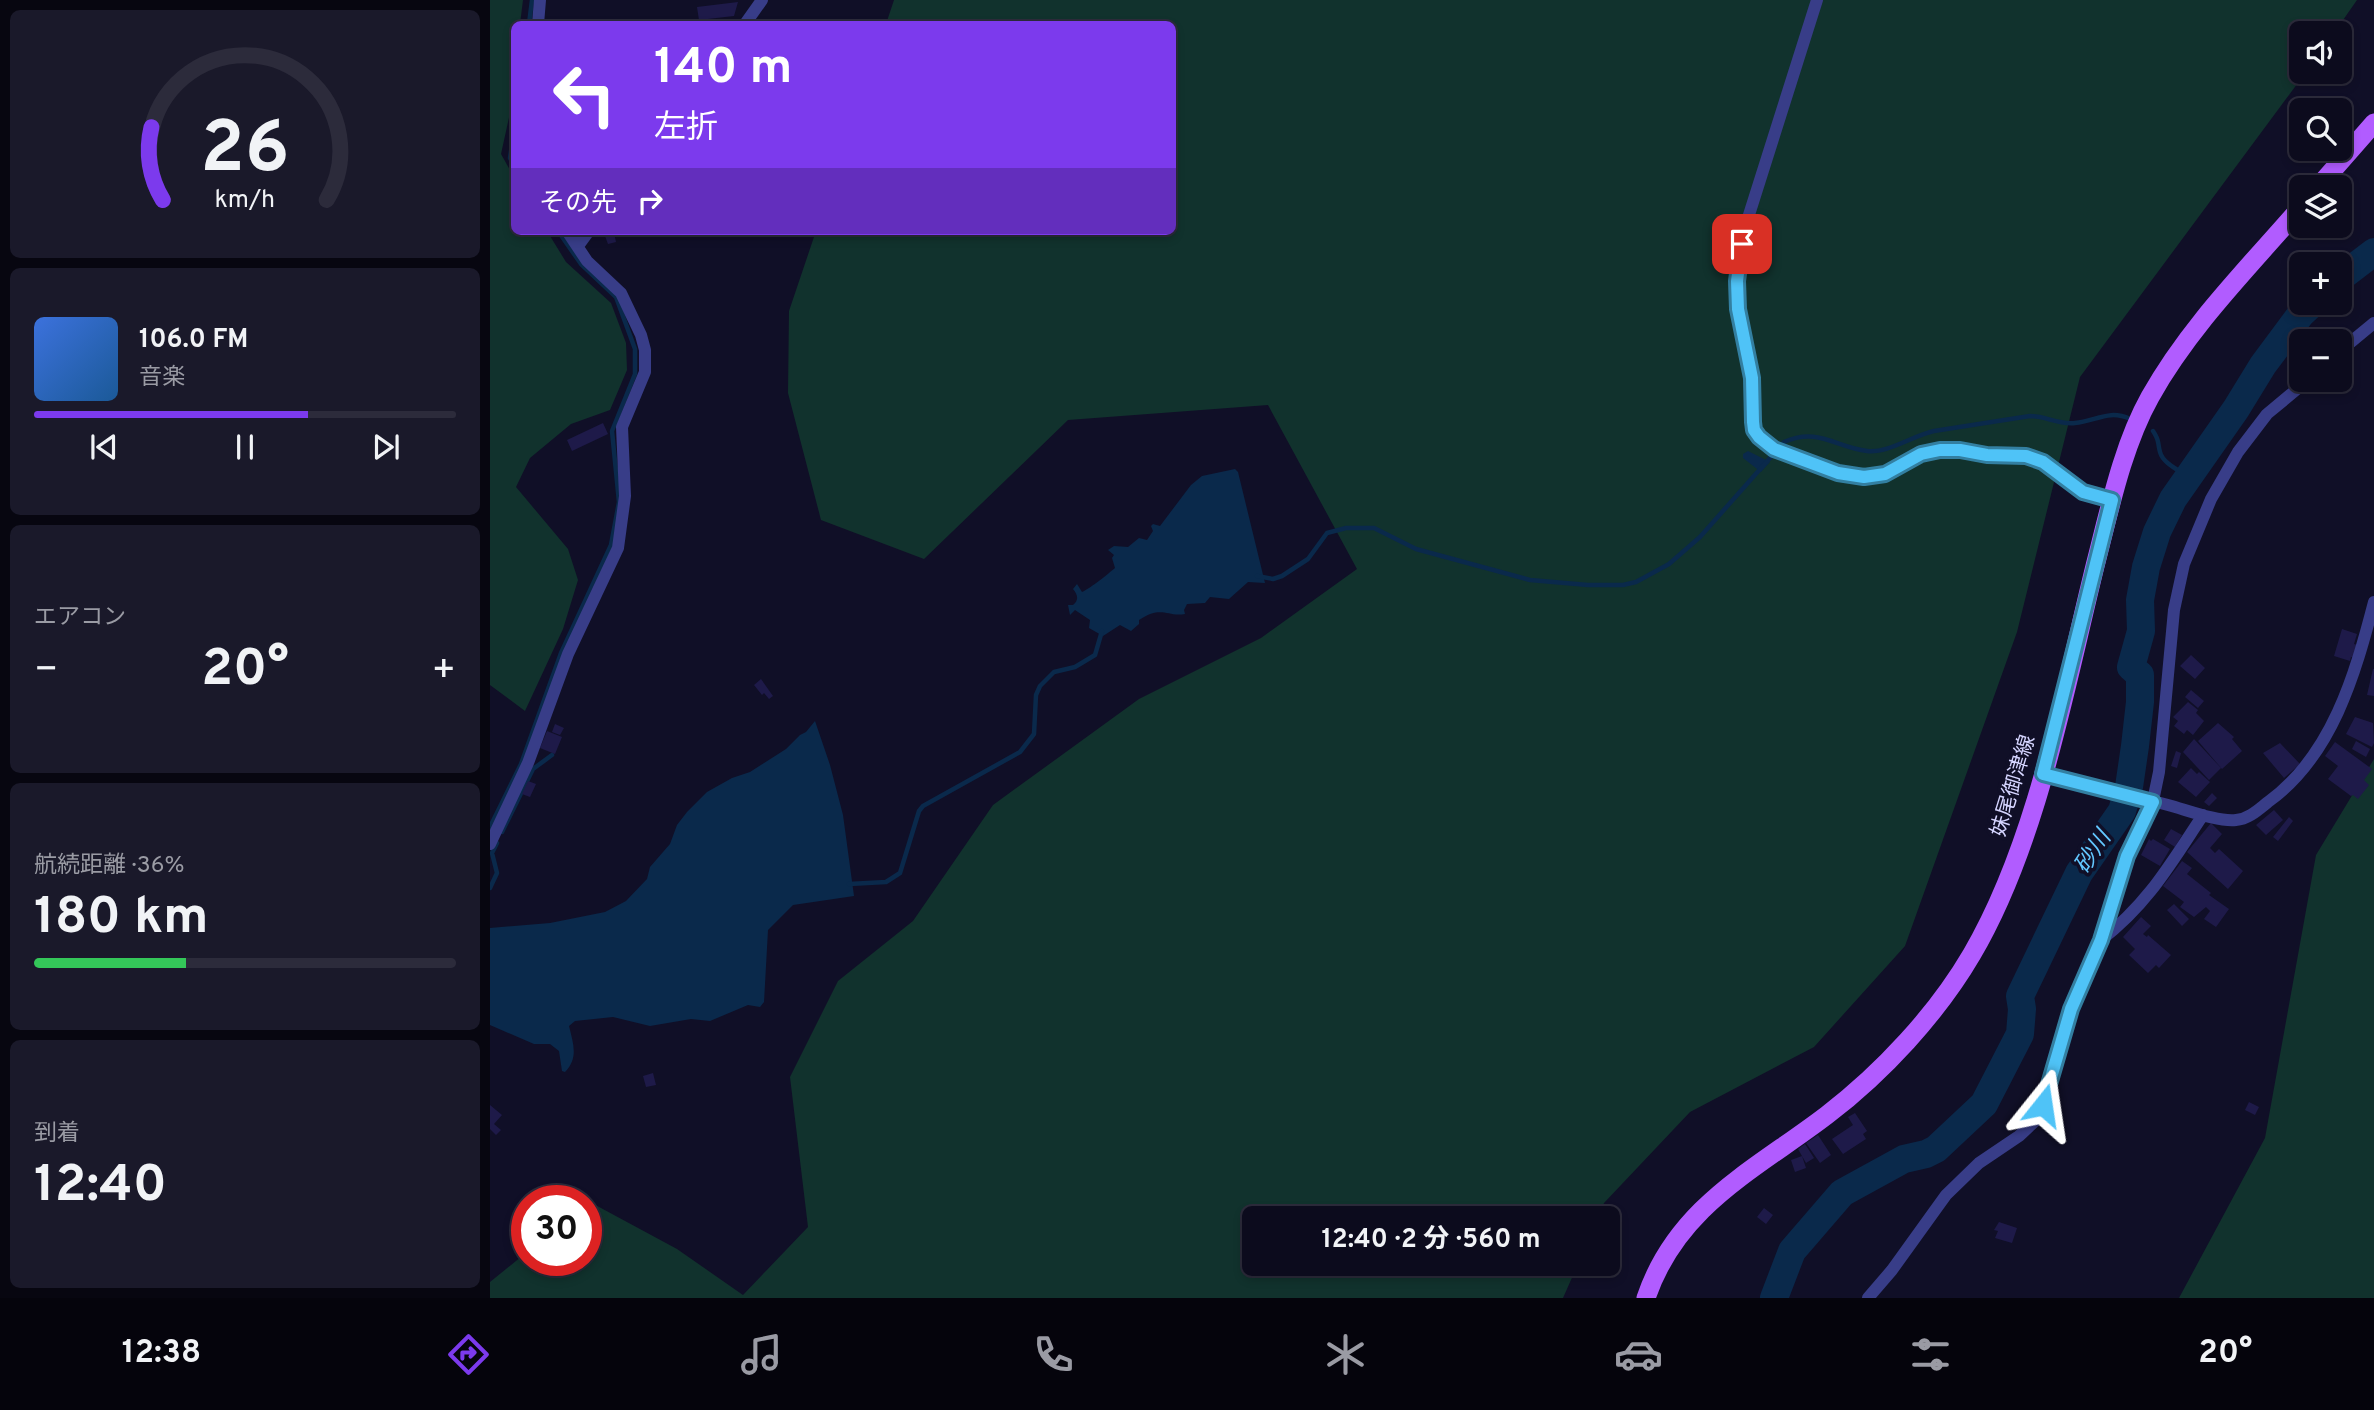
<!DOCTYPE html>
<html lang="ja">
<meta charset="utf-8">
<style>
:root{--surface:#0c0b1d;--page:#1a192a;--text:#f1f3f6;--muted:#9a9ba4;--line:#2c2b3b;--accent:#7c3aed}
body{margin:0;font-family:Overpass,"Noto Sans JP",sans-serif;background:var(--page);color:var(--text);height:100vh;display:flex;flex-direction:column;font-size:26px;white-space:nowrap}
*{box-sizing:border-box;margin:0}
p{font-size:23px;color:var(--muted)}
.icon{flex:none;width:38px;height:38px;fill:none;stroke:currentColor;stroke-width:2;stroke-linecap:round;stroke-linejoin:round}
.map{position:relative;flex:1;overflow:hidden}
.panel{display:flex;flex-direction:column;gap:10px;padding:10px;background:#070610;width:490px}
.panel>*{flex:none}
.hud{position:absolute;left:21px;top:21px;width:665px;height:214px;border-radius:10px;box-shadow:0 4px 10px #0003,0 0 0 2px var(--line);background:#7c3aed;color:#fff;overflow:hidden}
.fabs{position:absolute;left:1799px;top:21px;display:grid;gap:14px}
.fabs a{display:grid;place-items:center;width:63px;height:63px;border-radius:10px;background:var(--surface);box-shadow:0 4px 10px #0003,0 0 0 2px var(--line);font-size:35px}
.speed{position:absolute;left:21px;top:1185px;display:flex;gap:14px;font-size:35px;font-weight:700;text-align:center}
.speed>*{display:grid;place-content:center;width:91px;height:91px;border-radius:50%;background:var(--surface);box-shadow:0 4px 10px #0003,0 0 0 2px var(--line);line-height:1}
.speed .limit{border:10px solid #d22;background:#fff;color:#111}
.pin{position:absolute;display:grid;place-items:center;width:60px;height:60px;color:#fff;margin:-30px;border-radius:14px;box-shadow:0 4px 10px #0006}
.me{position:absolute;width:77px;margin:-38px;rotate:15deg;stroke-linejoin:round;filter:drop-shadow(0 0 5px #0008)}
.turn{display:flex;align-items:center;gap:24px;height:147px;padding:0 28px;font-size:32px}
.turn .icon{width:91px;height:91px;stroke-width:2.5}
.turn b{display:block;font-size:49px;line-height:60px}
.then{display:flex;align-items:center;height:66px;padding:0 28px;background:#0003;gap:14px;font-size:26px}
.big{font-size:52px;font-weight:700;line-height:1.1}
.panel .tile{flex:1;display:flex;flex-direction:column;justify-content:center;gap:10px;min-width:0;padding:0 24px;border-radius:10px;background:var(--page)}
.panel .dial{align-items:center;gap:0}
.dial svg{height:182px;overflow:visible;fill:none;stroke:var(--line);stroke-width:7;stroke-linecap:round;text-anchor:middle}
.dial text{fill:var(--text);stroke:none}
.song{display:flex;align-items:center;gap:21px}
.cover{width:84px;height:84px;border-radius:10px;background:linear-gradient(135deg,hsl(220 70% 55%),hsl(210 70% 35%))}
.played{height:7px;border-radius:4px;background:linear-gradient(90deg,var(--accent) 65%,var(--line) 65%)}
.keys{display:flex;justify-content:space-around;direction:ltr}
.heat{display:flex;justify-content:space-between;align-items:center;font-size:38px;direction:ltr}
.charge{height:10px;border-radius:5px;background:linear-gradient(90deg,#34c759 36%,var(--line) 0)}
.trip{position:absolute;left:752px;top:1206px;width:378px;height:70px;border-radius:10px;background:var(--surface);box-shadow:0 4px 10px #0003,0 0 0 2px var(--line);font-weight:700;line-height:70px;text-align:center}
.menu{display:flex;height:112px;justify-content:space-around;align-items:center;background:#05040c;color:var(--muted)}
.menu .icon{width:49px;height:49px}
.menu .active{color:var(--accent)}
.menu b{font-size:32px;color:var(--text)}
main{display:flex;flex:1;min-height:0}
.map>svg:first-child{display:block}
.green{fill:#11322d}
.water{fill:#0a294b}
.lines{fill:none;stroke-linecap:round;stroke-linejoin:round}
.stream{stroke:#0a294b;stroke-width:4.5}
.river{stroke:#0a294b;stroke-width:28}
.building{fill:#1e1a49}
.minor{stroke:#383d88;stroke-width:12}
.primary{stroke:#b15cff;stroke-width:19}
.route-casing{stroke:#337fa1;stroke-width:18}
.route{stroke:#4fc3f7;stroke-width:12}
.labels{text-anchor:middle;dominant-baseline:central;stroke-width:7;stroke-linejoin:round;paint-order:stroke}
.street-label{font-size:21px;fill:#d5d5ff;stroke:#100f27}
.water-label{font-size:23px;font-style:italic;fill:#63c7ff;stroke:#100f27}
</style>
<main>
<section class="panel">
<div class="tile dial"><svg viewBox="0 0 100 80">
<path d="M14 69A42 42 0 1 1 86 69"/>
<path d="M14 69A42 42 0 0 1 9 37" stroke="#7c3aed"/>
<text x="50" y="56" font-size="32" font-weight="700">26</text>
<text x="50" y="72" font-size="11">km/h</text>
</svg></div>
<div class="tile">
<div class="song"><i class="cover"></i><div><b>106.0 FM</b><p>音楽</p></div></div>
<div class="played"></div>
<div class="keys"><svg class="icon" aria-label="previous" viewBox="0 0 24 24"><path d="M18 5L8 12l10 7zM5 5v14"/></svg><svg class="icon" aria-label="pause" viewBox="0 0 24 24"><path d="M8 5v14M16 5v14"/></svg><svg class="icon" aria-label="next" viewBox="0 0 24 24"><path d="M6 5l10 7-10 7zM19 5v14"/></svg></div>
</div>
<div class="tile"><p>エアコン</p>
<div class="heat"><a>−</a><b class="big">20°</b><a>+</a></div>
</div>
<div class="tile"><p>航続距離 · 36%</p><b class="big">180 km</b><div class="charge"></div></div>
<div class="tile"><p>到着</p><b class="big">12:40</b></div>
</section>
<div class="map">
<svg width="1884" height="1298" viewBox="0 0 1884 1298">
<rect width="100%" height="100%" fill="#100f27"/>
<path class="green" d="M0 0H33L30 24H24V81L22 104 11 154 24 177V231H57L76 262 121 303 136 343 137 370 120 410 81 424 40 458 26 487 78 549 88 580 73 629 35 711 0 685Z
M404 0H1867L1844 33H1811V72H1816L1590 377 1527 632 1415 946 1324 1047 1200 1112 1114 1203 1107 1218H765V1264H1088L1073 1298H0V1282L37 1252V1260H96V1203L98 1201 187 1249 253 1295 318 1227 300 1077 348 981 423 921 503 805 649 699 771 638 867 569 778 405 578 420 434 559 331 520 298 393 299 311 326 231H682V24H396Z
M1884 759V1298H1689L1775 1138 1826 855Z"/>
<path class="water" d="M1258 451 1280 462 1271 472 1253 458V454Z
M745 469 748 472 775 583 758 582 739 599 720 597 715 603 697 604 694 610 695 614C676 617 672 605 649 620V624L641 631 630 625 613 636 599 628 600 620 585 610 580 615 578 605H583C589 600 588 595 583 589L587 584 592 592C601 588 618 574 625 568L622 558 624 555 618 550 624 546 638 547 649 538 657 540 663 531 661 526 663 524 670 526 701 485 712 476Z
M325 721 340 765 353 815 364 896 303 905 278 930 274 1002 270 1007 258 1005 220 1021 201 1019 160 1026 123 1017 85 1021 79 1026C83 1043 89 1058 75 1072L72 1071 69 1051 60 1044H44L0 1025V928L60 923 115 912 136 901 157 879 160 867 180 844 187 825 197 812 217 792 242 778 260 772 296 749 310 735 316 732Z"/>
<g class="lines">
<path class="stream" d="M39 24 42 0
M24 130 20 158 24 166
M1663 431C1670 441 1667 441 1670 452 1673 464 1691 471 1700 478
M767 576 783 579 792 576 818 559 837 533 856 528H884L926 549 1040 580 1098 585H1133L1146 582 1179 564 1210 537 1294 442C1328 427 1345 447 1377 451 1397 454 1424 435 1444 431 1476 426 1508 421 1540 416 1556 416 1568 425 1585 423 1606 421 1619 409 1640 419
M0 827 31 764 71 653 121 545 129 502 122 431 145 374V349L126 297 91 264 68 231
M12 832 43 769 62 755
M359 884 396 882 410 873 429 811 433 806 530 752 544 734 546 695 550 686 564 672 585 667 605 655 612 631
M0 888 7 873 2 853 7 843"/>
<path class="river" d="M1850 278 1884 252
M1284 1298 1302 1251 1352 1193 1414 1159 1436 1154 1446 1149 1494 1104 1530 1034 1532 1009 1530 996 1589 873 1632 811 1639 787 1645 746 1650 702V675L1641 667 1651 631 1650 600 1656 567 1667 532 1683 499 1746 409 1773 365 1811 314 1823 303"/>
</g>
<path class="building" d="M248 2 244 16 209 20 207 7Z
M124 233 126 242 118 244 115 236Z
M113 423 118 434 82 451 77 440Z
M1852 629 1867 634 1864 644 1868 645 1864 658 1861 657 1860 661 1844 656Z
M1701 655 1715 668 1705 679 1690 666Z
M1883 669H1884V696L1877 695Z
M271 679 283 696 279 699 274 693 272 695 264 685Z
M1701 690 1714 701 1708 708 1695 697Z
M1698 702 1708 710 1706 713 1714 721 1703 735 1697 730 1694 734 1684 726 1688 721 1683 717Z
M1865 717 1883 723 1884 743 1882 747 1856 734Z
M1728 723 1744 737 1742 739 1752 751 1732 769 1708 741Z
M65 724 74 728 70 735 62 732Z
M57 731 72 737 65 754 50 748Z
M1704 739 1731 768 1719 780 1693 752Z
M1866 741 1880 749 1876 757 1862 749Z
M1845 742 1882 769 1874 780 1879 785 1868 799 1863 795 1861 796 1838 779 1848 766 1835 756Z
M1790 743 1810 764 1794 778 1773 753Z
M1686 751 1691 753 1687 768 1681 766Z
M1701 768 1707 774 1709 772 1720 782 1706 797 1688 782Z
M38 781 46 784 40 797 32 794Z
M1722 793 1727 798 1719 806 1714 802Z
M1784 810 1793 820 1776 835 1766 825Z
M1799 817 1803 821 1788 841 1783 837Z
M1721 823 1732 834 1720 848 1725 853 1729 849 1753 871 1738 889 1697 852Z
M1681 829 1692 835 1685 847 1674 840Z
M1659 839 1661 841 1663 839 1680 849 1670 866 1651 855Z
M1692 861 1702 868 1697 874 1721 893 1719 895 1739 909 1726 927 1714 919 1720 911 1716 907 1704 917 1690 907 1694 902 1673 886Z
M1684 904 1699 919 1692 926 1677 910Z
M1651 917 1661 926 1653 934 1657 937 1658 935 1681 955 1669 968 1666 965 1658 973 1639 955 1645 949 1633 937Z
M163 1073 166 1085 156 1087 153 1076Z
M1759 1102 1769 1107 1765 1115 1755 1110Z
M0 1105 12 1115 4 1124 11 1130 6 1135 0 1129Z
M1365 1113 1377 1131 1373 1134 1376 1139 1353 1154 1342 1139 1363 1125 1358 1117Z
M1328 1135 1341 1155 1330 1163 1316 1143Z
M1315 1144 1324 1158 1316 1163 1308 1149Z
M1312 1156 1316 1168 1305 1172 1301 1160Z
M1274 1208 1283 1215 1276 1224 1267 1217Z
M1509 1222 1527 1228 1522 1243 1505 1238 1508 1231 1504 1230Z"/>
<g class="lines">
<path class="minor" d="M1327 0 1258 218 1247 281 1251 333 1262 378 1264 430C1285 458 1358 482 1392 474 1413 469 1427 453 1451 450 1468 449 1483 454 1499 455 1511 456 1525 454 1537 456 1559 461 1573 479 1591 490 1600 496 1612 497 1622 500
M48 24 50 0
M255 24 272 0
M88 246 99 231
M1850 351 1884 323
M1553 774C1595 784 1637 794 1678 805 1697 810 1728 822 1746 820 1759 819 1769 809 1778 802 1842 756 1865 675 1884 602
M0 844 38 763 78 654 128 548 135 496 132 427 155 372V350L151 335 131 293 97 261 77 231
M1611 940C1658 904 1681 863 1713 815
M1378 1298 1402 1270 1456 1195 1489 1163 1529 1136 1545 1121 1553 1105 1581 1009 1611 940 1637 856 1663 801 1669 772 1684 610 1694 564 1721 499 1748 452 1777 414 1818 380"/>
<path class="primary" d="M1828 187 1884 123
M1156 1298C1187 1206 1265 1170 1337 1115 1392 1073 1447 1014 1482 954 1547 843 1574 692 1605 566 1619 512 1632 447 1660 397 1699 327 1758 268 1811 207"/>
</g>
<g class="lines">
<defs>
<path id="route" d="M1252 244 1247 281 1248 309 1262 378 1263 422 1264 430 1269 437 1284 449 1348 473 1374 477 1395 474 1431 454 1450 450H1470L1497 455 1536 456 1553 462 1593 492 1622 500 1553 774 1663 802 1637 856 1611 940 1581 1009 1553 1105"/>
</defs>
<use href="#route" class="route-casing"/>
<use href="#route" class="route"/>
</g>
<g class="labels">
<g class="street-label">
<text transform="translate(1524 786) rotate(-73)">妹尾御津線</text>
</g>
<g class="water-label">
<text transform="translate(1604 853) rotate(-57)">砂川</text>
</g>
</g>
</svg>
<div class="fabs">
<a><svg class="icon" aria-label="sound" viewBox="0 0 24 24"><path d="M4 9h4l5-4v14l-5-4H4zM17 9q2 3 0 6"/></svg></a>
<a><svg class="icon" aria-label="search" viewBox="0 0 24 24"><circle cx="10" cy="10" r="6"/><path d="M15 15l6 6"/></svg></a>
<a><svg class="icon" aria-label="layers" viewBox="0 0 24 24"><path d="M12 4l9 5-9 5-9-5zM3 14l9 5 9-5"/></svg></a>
<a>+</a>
<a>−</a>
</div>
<div class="speed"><div class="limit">30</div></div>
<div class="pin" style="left:1252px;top:244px;background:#d93025"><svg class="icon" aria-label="arrive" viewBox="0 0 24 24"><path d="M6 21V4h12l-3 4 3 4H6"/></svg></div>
<svg class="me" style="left:1553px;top:1105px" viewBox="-20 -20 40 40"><path d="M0-17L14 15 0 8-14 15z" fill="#4fc3f7" stroke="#fff" stroke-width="4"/></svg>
<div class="trip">12:40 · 2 分 · 560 m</div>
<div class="hud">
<div class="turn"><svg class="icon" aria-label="left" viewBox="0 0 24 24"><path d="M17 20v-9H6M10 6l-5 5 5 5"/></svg><div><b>140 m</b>左折</div></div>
<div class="then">その先<svg class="icon" aria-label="right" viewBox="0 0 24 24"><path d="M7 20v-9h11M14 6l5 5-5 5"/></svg></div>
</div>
</div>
</main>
<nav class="menu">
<b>12:38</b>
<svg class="icon active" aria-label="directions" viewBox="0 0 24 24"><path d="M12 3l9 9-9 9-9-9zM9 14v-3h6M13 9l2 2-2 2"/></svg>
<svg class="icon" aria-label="music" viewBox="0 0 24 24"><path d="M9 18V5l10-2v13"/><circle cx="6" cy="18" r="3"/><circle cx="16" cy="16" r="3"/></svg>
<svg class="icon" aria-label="phone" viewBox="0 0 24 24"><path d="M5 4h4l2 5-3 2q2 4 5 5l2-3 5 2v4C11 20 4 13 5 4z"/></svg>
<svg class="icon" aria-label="climate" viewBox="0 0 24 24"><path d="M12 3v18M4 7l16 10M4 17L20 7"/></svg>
<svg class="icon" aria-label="car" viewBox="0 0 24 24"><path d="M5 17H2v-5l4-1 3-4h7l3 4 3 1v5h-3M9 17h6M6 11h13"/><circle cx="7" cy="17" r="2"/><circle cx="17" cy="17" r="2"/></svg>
<svg class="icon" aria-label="filters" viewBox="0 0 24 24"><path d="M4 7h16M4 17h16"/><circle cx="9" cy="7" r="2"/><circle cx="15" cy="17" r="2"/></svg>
<b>20°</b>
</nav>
